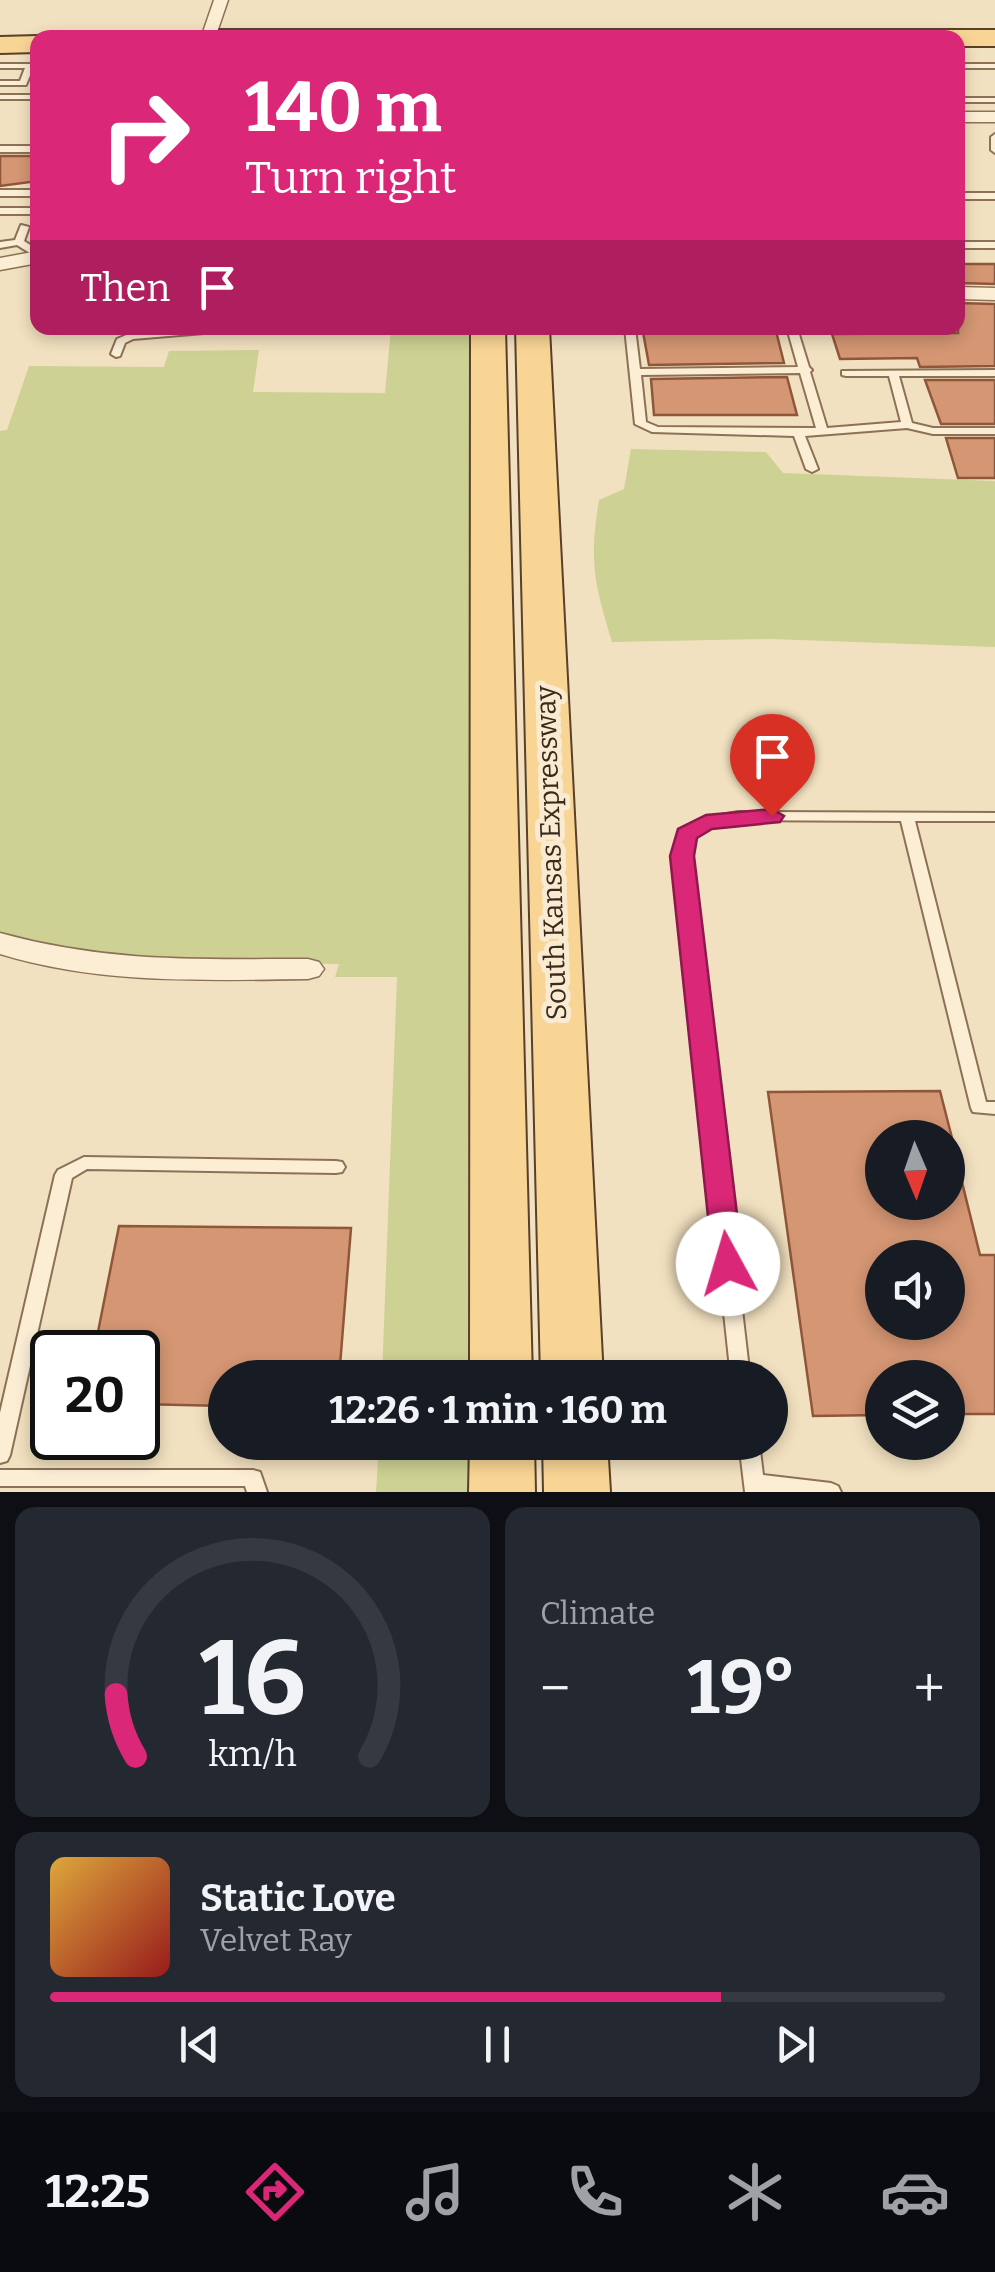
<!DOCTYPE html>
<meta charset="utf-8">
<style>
:root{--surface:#171b24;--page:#242831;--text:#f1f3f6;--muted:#9ea1a6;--line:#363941;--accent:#db2777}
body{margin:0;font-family:Bitter,serif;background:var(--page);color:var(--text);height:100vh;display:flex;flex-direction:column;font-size:38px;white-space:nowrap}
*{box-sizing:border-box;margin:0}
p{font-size:32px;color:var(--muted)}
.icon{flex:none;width:55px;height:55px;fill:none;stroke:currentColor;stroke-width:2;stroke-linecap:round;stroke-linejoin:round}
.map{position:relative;height:1492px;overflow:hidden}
.sheet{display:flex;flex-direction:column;gap:15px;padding:15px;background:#0d0f14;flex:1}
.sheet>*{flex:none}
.banner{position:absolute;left:30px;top:30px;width:935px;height:305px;border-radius:20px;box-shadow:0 5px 15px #0003;background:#db2777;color:#fff;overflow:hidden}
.needle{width:65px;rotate:178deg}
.tools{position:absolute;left:865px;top:1120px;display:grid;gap:20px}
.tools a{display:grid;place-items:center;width:100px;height:100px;border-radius:50%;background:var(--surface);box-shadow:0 5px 15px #0003;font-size:50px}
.speed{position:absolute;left:30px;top:1330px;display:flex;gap:20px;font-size:50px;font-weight:700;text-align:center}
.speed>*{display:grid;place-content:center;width:130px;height:130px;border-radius:50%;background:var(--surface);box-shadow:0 5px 15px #0003;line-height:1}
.speed .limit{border:5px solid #111;border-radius:15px;background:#fff;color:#111}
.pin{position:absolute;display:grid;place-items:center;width:85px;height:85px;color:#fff;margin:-102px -42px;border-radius:50% 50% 50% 0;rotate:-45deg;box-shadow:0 0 10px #0007}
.pin .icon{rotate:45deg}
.me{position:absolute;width:110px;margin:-55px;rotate:354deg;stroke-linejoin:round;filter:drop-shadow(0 0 8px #0008)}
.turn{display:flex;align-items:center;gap:35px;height:210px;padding:0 50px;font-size:45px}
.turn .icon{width:130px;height:130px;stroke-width:2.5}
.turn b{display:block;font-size:70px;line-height:85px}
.then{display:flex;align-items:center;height:95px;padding:0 50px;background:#0003;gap:20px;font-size:38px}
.big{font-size:75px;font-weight:700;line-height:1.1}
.sheet .card{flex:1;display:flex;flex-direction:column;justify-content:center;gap:15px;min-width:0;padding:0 35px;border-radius:20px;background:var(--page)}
.sheet .dial{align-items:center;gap:0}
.dial svg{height:260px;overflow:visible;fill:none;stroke:var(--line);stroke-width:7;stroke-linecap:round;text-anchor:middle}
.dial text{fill:var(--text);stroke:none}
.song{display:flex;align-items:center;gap:30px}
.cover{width:120px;height:120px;border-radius:15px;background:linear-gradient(135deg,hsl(40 70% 55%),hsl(0 70% 35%))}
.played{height:10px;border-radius:5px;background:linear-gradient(90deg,var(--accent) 75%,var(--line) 75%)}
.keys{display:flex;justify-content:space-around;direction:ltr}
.heat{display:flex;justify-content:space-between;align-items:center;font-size:55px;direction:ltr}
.sheet .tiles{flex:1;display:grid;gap:15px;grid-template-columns:1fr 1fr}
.card:last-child{grid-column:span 2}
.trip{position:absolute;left:208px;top:1360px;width:580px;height:100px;border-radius:50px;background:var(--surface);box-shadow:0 5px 15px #0003;font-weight:700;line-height:100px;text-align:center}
.menu{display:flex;height:160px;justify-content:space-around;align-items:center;background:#090b0e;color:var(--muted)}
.menu .icon{width:70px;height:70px}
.menu .on{color:var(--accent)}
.menu b{font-size:45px;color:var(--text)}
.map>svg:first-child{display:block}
.green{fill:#cdd193}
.building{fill:#d49673;stroke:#8f573a;stroke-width:2.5;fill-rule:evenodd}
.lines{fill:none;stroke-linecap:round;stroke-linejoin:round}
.service-casing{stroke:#8d7156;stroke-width:4}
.minor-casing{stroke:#8d7156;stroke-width:3}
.primary-casing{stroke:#5a3f2b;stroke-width:4}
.service{fill:#fceed5;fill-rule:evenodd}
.minor{fill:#fceed5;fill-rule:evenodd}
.primary{fill:#f9d595;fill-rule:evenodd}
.route{fill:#db2777;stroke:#8e194d;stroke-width:2.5}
.labels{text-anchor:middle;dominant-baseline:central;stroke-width:10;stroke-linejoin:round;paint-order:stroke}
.street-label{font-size:28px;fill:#3b2a1c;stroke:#f9ebd1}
</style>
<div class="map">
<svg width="995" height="1492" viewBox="0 0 995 1492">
<rect width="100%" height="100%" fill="#f2e1c0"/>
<path class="green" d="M391 328H473L481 1377H382L397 977H335L339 964 131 961 0 937V431L7 430 29 366 164 367 169 351 259 350 253 392 385 393Z
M631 449 766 452 783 473 995 481V647L770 639 612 642C594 583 589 561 599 500L624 489Z
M379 1443H481L482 1492H376Z"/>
<path class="building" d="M0 156H38V181L0 186Z
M958 264H995V284L958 283Z
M958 303 995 304V366L920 367 917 358 840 359 832 334 958 333Z
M776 331 784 363 649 365 643 332Z
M787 377 797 415H654L651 379Z
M925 380H995V424H941Z
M946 438H995V478H958Z
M940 1091 952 1138H882V1202H948V1154H955L980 1255H995V1414H948V1378H882V1415L813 1416 768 1092ZM882 1258H948V1322H882Z
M119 1226 351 1228 339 1378H225V1406L138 1404V1352H94Z"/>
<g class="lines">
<defs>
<path id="service" d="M0 64H34L38 67 33 68 26 85H0V81H20L25 68H0Z
M958 64H995V68H958Z
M0 95H38V99H0Z
M958 98H995V102H958Z
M995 134V153L991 150V137Z
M0 146H38V152H0Z
M0 190H38V196H0Z
M958 193H995V199H958Z
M0 208H38V214H0Z
M21 225 29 227 24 241 38 250V258L17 245 0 248V242L15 240Z
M958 242H995V248H958Z
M194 328H349L344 331 204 333 133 339 125 343 120 356 116 357 111 354 117 339 131 333Z
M625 328H635L640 369 798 367 787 328H797L809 367 812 370 810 372 827 428 901 422 889 376H846L842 375V371L995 370V376H899L912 423 933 428H995V434H933L907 428 805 436 818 469 812 472 806 469 794 436 652 432 635 424ZM800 373 816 428 658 427 646 422 641 375Z
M738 812 995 813V821H915L986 1102H995V1114L973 1112 971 1108 901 821 738 820 710 826 693 836 689 856 750 1378H731L675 856 681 831 701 819Z
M84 1157 336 1161 342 1162 345 1167 342 1172 336 1173 87 1169 72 1178 10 1455 7 1461 0 1463V1413L55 1175 58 1170Z
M739 1442H759L763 1475 831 1483 838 1486 841 1492H745Z
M0 1470H253L260 1472 267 1492H247L245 1486H0Z"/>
<path id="minor" d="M214 0H228L215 38H201Z
M958 112H995V122H958Z
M38 251V263L0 270V258Z
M958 287 995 288V300L958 299Z
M0 933C110 963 196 959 308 959L319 962 324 969 319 976 308 979C204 980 101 985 0 954Z"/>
<path id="primary" d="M207 30H995V46H958V38H195Z
M0 37 38 36 43 38H38V52L0 53Z
M471 328H505L532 1378H470Z
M516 328H549L603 1378H541Z
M470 1442H534L535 1492H469Z
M543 1442H607L610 1492H544Z"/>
</defs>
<use href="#service" class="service-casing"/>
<use href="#minor" class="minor-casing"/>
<use href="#primary" class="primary-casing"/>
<use href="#service" class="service"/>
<use href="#minor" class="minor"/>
<use href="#primary" class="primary"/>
</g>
<path class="route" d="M772 809 784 816 780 822 712 829 697 838 694 856 743 1264 739 1272 728 1275 718 1272 713 1264 670 856 678 829 706 815Z"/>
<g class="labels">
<g class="street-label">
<text transform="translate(551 853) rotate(-92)">South Kansas Expressway</text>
</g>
</g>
</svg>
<div class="tools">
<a><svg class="needle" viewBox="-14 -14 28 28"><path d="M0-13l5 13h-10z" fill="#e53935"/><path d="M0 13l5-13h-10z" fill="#9ea1a6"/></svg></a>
<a><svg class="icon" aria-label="sound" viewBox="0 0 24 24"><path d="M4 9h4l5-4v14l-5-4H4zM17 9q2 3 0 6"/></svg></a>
<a><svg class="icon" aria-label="layers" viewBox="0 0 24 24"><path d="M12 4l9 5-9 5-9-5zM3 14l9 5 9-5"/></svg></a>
</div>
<div class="speed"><div class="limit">20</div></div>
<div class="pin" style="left:772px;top:816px;background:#d93025"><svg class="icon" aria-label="arrive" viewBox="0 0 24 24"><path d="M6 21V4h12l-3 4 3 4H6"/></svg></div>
<svg class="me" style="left:728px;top:1264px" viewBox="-20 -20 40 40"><circle r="19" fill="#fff"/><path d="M0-13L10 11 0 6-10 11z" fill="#db2777"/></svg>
<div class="trip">12:26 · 1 min · 160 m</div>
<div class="banner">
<div class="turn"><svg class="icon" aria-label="right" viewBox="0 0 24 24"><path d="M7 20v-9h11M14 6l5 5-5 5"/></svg><div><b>140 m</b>Turn right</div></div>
<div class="then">Then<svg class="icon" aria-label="arrive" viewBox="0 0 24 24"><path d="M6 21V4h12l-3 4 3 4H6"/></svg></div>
</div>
</div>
<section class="sheet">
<div class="tiles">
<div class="card dial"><svg viewBox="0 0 100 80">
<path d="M14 69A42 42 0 1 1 86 69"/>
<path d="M14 69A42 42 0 0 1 8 50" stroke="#db2777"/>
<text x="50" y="56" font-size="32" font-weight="700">16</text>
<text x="50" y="72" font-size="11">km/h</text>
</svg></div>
<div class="card"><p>Climate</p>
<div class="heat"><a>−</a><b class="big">19°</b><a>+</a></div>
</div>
<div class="card">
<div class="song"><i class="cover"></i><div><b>Static Love</b><p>Velvet Ray</p></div></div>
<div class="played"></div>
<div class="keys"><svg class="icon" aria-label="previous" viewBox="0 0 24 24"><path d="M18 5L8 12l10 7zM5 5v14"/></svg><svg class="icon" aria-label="pause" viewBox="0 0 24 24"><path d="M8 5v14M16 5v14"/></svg><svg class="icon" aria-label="next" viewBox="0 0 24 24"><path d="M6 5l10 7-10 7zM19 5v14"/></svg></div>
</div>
</div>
</section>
<nav class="menu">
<b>12:25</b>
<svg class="icon on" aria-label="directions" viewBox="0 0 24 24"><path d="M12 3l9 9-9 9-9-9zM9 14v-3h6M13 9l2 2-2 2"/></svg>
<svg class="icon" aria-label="music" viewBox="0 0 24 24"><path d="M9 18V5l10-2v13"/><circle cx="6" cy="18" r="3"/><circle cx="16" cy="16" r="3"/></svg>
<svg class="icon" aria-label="phone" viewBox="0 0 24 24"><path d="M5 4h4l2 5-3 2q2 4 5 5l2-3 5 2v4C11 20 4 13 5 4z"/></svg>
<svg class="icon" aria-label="climate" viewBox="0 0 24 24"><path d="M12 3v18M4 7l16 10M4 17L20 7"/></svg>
<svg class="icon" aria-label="car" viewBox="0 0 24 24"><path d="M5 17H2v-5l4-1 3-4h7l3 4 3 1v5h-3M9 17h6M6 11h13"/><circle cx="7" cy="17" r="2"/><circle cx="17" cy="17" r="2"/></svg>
</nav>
